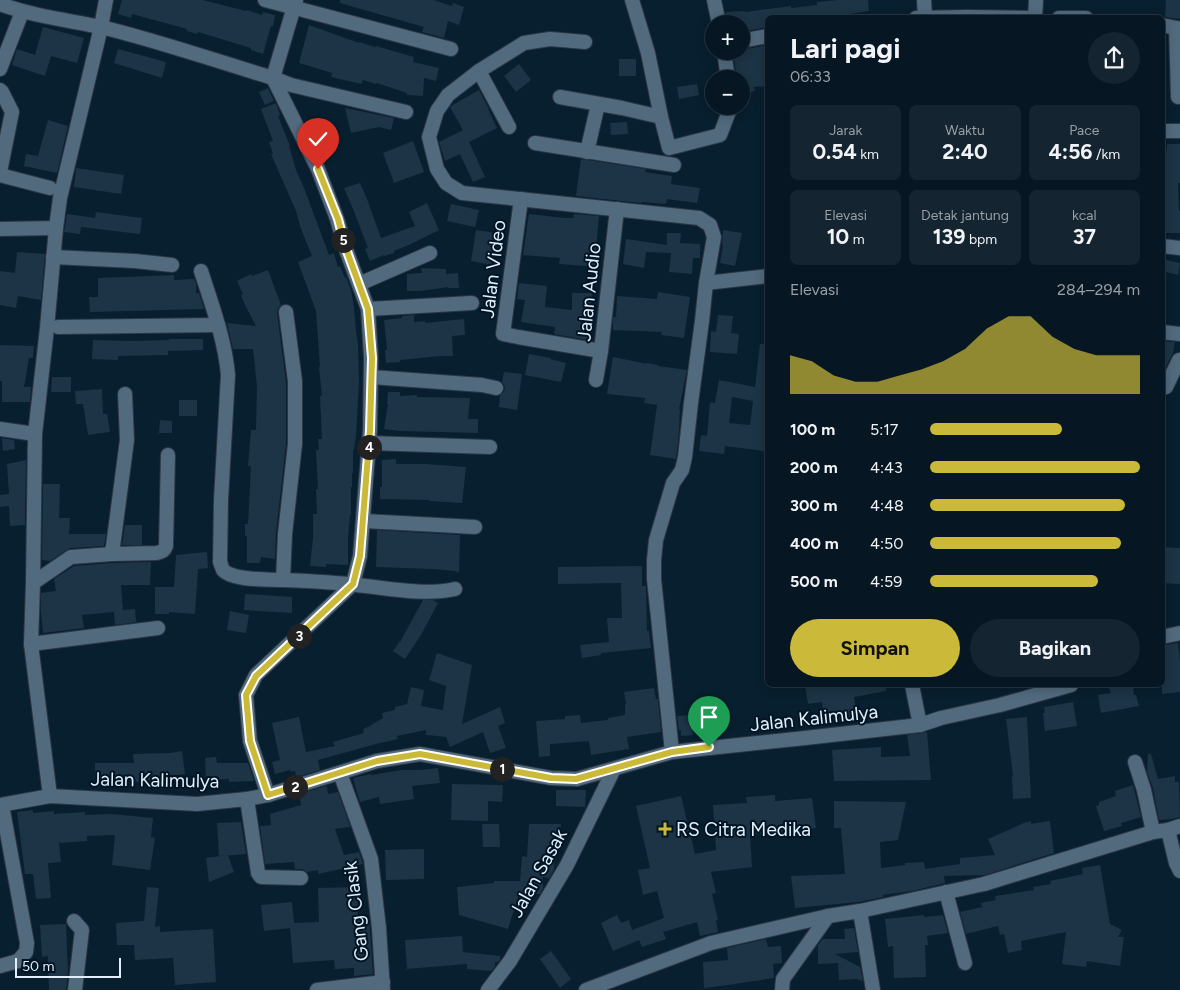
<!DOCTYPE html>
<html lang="id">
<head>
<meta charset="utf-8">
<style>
  :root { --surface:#061723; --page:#142430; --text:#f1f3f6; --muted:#989fa6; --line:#273641; --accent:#cbba39 }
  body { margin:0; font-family:Figtree,sans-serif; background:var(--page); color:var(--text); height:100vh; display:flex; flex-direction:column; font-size:19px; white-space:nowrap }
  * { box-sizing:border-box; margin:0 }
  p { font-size:16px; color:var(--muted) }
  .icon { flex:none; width:28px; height:28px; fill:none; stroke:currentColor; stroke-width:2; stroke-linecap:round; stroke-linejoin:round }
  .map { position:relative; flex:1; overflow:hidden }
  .panel { position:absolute; left:765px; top:15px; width:400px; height:672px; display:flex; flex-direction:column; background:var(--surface); border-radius:8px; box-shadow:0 2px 12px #0003,0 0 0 1px var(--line) }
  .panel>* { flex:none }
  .buttons { position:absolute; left:705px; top:15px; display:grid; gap:10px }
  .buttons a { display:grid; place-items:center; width:45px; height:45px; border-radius:50%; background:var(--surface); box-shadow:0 2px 12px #0003,0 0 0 1px var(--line); font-size:25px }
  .scale { position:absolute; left:15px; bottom:12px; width:106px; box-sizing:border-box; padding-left:5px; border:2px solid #e1effa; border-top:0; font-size:14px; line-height:18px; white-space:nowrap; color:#e1effa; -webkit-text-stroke:4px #011525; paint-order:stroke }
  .pin { position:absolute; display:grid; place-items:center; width:42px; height:42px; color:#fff; margin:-51px -21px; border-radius:50% 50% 50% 0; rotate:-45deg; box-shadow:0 0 5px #0007 }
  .pin .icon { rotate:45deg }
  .km { position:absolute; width:25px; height:25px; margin:-12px; border-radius:50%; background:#222; color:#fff; font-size:14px; line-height:25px; text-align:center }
  .round { display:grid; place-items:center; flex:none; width:52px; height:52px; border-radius:26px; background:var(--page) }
  .overview { display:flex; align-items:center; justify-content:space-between; height:85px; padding:0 25px }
  h1 { font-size:28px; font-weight:700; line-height:38px }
  .metrics { display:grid; grid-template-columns:repeat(3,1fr); gap:8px; height:85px; padding:5px 25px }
  .metrics div { display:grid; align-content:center; border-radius:8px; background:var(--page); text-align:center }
  .metrics b { font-size:21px; font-weight:700 }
  .metrics small { font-size:14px; font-weight:400 }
  .metrics p { font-size:14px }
  .chart { height:140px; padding:10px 25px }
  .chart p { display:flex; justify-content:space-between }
  .chart svg { width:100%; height:90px; margin-top:5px; fill:var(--accent); opacity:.7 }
  .cta { display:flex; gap:10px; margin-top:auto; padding:10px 25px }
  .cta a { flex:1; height:58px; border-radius:30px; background:var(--accent); color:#111; font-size:20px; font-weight:700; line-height:58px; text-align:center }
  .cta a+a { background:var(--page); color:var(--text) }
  ul { padding:0 25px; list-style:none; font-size:16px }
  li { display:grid; grid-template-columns:80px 60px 1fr; align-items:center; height:38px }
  li i { height:12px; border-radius:6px; background:var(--accent) }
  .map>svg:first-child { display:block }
  .building { fill:#1c3445; fill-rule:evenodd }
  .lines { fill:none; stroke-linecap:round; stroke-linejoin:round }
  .minor-casing { stroke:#2d3644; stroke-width:16 }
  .minor { stroke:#516a7d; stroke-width:14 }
  .route-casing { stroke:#fff; stroke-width:10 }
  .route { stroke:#cbba39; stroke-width:6 }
  .poi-dot { fill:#cbba39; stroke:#011525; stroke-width:2 }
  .labels { text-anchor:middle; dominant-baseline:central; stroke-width:4; stroke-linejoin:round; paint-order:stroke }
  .street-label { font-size:19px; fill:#e1effa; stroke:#011525 }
  .poi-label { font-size:19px; fill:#e1effa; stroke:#011525; text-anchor:start }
</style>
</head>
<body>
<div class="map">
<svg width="1180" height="990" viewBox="0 0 1180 990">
  <rect width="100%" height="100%" fill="#081f2f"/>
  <g class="building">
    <polygon points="122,0 203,0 246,11 247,10 262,15 263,12 275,15 273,26 271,26 263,54 251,50 251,48 198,32 197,34 187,31 187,29 132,14 131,18 118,14"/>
    <polygon points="340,0 434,0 452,6 453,3 464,7 459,25 448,21 444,38 422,32 424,27 340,3"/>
    <polygon points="838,0 868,0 869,11 836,16 836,18 768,18 768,27 741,32 741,24 728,24 726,12 745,11 745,12 791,6 791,8 817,5 817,2"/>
    <polygon points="1166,0 1180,0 1180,19 1165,17"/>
    <polygon points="309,25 359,43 359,42 375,47 376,46 414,57 413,62 439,68 436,81 424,78 423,96 407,95 407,93 377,83 376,84 363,80 361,84 331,77 332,73 299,63"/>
    <polygon points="43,27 84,38 77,63 51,56 45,76 12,65 17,49 35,55"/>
    <polygon points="768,45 768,86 754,87 755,91 741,94 741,79 737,79 733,51 741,51 741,50"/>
    <polygon points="118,49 166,62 162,78 114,63"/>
    <rect x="619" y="59" width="17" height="17"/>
    <polygon points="519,64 531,80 516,92 504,76"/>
    <polygon points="697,84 699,95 679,99 677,87"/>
    <polygon points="268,88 274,101 265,105 259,92"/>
    <polygon points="479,90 489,109 488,109 497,128 469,142 485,177 473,182 460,154 445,161 439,142 463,130 450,107 451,106"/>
    <polygon points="276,103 280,115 278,116 290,146 289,146 296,170 304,188 329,255 334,253 338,267 340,266 345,278 346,277 351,290 354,307 356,331 358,344 359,383 356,436 354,450 353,450 353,473 352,473 352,487 351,487 351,515 350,515 348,538 348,565 326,564 326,567 310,566 313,538 313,514 317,514 316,489 318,489 316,450 319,450 318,439 322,439 320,396 322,396 319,367 320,367 316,311 298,262 312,256 301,229 296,211 271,154 273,154 269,142 273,141 261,109"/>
    <polygon points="345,108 394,118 391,130 379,127 351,133"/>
    <polygon points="48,120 68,126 57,173 24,166 26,154 38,156"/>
    <polygon points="627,122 628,134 611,135 610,123"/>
    <polygon points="413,141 424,172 394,183 383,153"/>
    <polygon points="1167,144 1180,144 1180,183 1178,183 1179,211 1180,211 1180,233 1162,233 1163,166 1164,166 1164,157 1166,157"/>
    <polygon points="581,159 646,169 645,172 672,176 671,184 700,188 697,203 667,199 666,204 641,202 641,203 576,196"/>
    <polygon points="76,168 124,175 121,194 74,187"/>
    <polygon points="360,183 367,199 381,238 415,226 409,212 427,203 439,230 411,244 394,251 394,253 384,256 384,255 370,261 365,249 368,248 353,209 344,188"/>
    <polygon points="451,204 479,210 475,227 447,221"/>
    <polygon points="96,212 142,218 140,234 81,227 80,234 64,232 67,214 95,218"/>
    <polygon points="529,214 565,218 573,218 574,214 599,216 596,249 600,249 599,267 559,264 560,258 523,255"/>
    <polygon points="476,230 496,233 491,265 471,261"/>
    <polygon points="723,230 742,233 735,266 720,263 723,245 722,245"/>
    <polygon points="667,233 681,233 680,243 700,244 700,258 693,258 692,274 669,272 671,253 646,252 644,268 623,264 626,239 667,245"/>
    <polygon points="17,252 45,254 41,300 18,296 16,308 0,305 0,271 15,273"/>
    <polygon points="1162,259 1180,263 1178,275 1162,271"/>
    <polygon points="421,268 446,269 446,274 458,273 459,288 448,288 448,287 421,291 407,291 407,274 422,273"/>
    <polygon points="268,270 281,305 278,308 277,313 286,382 286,444 276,533 275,559 261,557 260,563 247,563 247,536 245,536 245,524 248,524 251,466 248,466 251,430 256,430 257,386 253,349 233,349 227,323 256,326 245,305 241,295 243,294 237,281 251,274 252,276"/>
    <polygon points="174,275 174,280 194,279 196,283 196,293 199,293 204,309 90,312 89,297 98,297 98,278"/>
    <polygon points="519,283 547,286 545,307 572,310 572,293 592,293 587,340 554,334 555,327 521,322 525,300 517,299"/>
    <polygon points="658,292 690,297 684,338 661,335 662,332 613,330 613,318 614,317 616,317 617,296 657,299"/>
    <polygon points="414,315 414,322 425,321 425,323 464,319 465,335 452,336 453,356 440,356 400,360 400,362 386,363 385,350 387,350 384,320 402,318 402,316"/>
    <polygon points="718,315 733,316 731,333 739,334 737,354 710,352 711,331 716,332"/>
    <polygon points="169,339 203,339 203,350 168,351 168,355 118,356 118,360 92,359 93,340 131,341 169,340"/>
    <polygon points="1162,341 1175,342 1173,353 1162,374"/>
    <path d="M 760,344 L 768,344 L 768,413 L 764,451 L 725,446 L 724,454 L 699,451 L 701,435 L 707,436 L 710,402 L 715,403 L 719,380 L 755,387 ZM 732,397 L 753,401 L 750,425 L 729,423 Z"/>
    <polygon points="0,345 34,346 33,358 29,358 24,387 31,387 30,402 2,402 2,381 0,381"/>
    <polygon points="529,354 551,358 550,359 566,363 561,382 525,375"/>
    <polygon points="613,357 647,364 647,363 658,365 658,366 687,370 679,409 680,409 679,432 676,459 650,455 657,405 644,403 645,398 607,394"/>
    <polygon points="504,372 522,374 517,410 499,407 500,395 503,393 505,389 504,385 502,382"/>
    <polygon points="52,377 71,377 71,392 51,392"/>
    <polygon points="102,389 103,414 107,414 110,432 88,435 83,404 76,404 75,391"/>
    <polygon points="388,392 400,392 400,396 417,395 417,397 470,398 468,419 478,419 478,433 400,431 384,429 388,404 387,404"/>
    <rect x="179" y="400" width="18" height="16"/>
    <polygon points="160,420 172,421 172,433 159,433"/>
    <polygon points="2,438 14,440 15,449 3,451"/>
    <polygon points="396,459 396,464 426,464 466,467 462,503 429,501 429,500 380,499 380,487 382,487 382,460"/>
    <polygon points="26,460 25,525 10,526 9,506 0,507 0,495 9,494 7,464"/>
    <polygon points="43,484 60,484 59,518 70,518 69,534 106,534 104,546 70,548 50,561 42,560"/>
    <polygon points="125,525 142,525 142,545 122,545"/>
    <polygon points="377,530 460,535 459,573 455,571 432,569 376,567"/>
    <polygon points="1162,547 1180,548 1180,584 1162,583"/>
    <polygon points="207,552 208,568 198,569 195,614 169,612 169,614 155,614 155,587 174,587 176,555"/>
    <polygon points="151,562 150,585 121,585 123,610 135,609 136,622 115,625 114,612 82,615 84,628 43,633 41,612 41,593 56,591 54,579 74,566 112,563"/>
    <polygon points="642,566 642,586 646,586 647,631 649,631 651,648 601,653 601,655 582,658 580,645 609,642 607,618 622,618 621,583 558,584 558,567"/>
    <polygon points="245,594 292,597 292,613 244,610"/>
    <polygon points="423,600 433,600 438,603 421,635 405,659 393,651 400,641 400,642"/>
    <polygon points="230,611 249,615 246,633 227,630"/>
    <polygon points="1178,643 1180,660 1180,692 1162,694 1162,662 1166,662 1165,645"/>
    <polygon points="437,653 472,665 462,724 500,707 505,723 498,726 506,748 490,753 483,732 450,747 446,737 426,735 426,730 397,736 398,739 376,744 318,760 320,770 296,777 295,771 291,772 290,770 275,774 272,762 280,760 272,723 299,717 306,752 335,746 333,742 364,733 363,729 368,727 383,718 382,713 395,710 395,707 407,704 411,687 424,690 421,706 443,710 446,686 429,680"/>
    <polygon points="805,685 886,685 886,691 854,697 857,717 824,722 822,702 808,704"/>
    <polygon points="1108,685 1133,685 1134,695 1136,695 1139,706 1101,713 1098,695 1111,693"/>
    <polygon points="654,688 656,699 658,699 661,732 627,737 629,749 591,755 589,741 550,744 550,756 539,757 536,721 565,719 565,716 580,715 581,723 608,720 608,718 625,715 625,704 626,704 624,692"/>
    <polygon points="1073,702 1077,726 1045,731 1043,713 1045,713 1044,707"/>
    <polygon points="689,715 690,721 691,721 693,735 681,736 681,730 679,730 677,716"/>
    <polygon points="1027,717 1031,798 1013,799 1012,776 1013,776 1006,719"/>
    <polygon points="927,732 931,780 834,781 832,750 881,747 881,757 910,756 907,735"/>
    <polygon points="182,751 185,774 161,777 161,780 134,782 134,780 95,780 95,763 134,763 133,754 170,753"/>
    <polygon points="1148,754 1151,754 1158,779 1175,776 1175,782 1179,782 1180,817 1172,819 1159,820 1153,788 1147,772"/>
    <polygon points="216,757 217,763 248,763 254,781 229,782 229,779 206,780 205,758"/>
    <polygon points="438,768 440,783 412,786 414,799 380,804 379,797 360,802 353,778 371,774 371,775 402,770 422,770"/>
    <polygon points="452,784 503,785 502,802 488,801 488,821 451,820"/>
    <polygon points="1133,785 1141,817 1121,823 1122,826 1104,831 1096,806 1099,805 1099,802 1116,796 1115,791"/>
    <polygon points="327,786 328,794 338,792 350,826 350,827 335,829 344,855 359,852 363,864 318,874 318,870 307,872 302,869 295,869 294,862 265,864 260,826 271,825 270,814 301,805 299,794"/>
    <polygon points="556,790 586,790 585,807 556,806"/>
    <polygon points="775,795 775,801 812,798 816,828 750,835 752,867 711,872 716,893 712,894 718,920 716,920 718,932 700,936 697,922 663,932 666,939 642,947 639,940 613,951 601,923 617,915 621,923 629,920 632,930 664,918 657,891 643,895 638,870 650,868 636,806 681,796 695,854 716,850 713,805 747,803 746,797"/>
    <polygon points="834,801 906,802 898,840 880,842 881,868 905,865 905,863 924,862 925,869 960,864 960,858 995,855 988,839 1024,823 1031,821 1031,824 1050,821 1054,853 985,875 944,876 945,883 912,891 883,895 883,897 858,902 795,908 791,876 845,874 841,828 834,828"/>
    <polygon points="33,810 33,813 54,811 54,814 85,812 85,815 112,814 153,818 151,837 155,838 150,870 112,865 115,835 87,836 87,841 59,843 61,862 48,863 51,898 36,899 33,874 25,874 17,812"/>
    <polygon points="241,822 246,854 219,856 217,823"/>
    <polygon points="482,824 499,824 500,847 483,847"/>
    <polygon points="529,824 561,824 559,851 555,851 554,870 549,878 543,877 543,888 540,894 519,894 508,929 459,915 457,887 494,883 494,881 520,881 522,856 527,857"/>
    <polygon points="424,849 424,879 386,880 385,850"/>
    <polygon points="228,855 234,872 209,882 206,858"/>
    <polygon points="1100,865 1110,924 1122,930 1118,937 1124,937 1120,966 1087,961 1086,967 1062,964 1066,932 1021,941 1022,950 1008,953 1004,934 1000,935 998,926 966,934 960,912 982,907 981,903 996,900 995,896 1034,890 1033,887 1051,884 1050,881 1083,874 1082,868"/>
    <polygon points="147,887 159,888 155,927 160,926 160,932 213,929 216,982 175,985 173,958 135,960 134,945 117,945 116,923 144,921"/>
    <polygon points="357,887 358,919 369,918 373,974 354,976 354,968 335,969 334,960 293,963 290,928 264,931 261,905 292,902 294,923 319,922 318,888"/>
    <polygon points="924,915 924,917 943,915 948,933 927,936 928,945 925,945 926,977 894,978 893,946 888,947 885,919"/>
    <polygon points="66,924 68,972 66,990 49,990 48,956 42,957 40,925"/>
    <polygon points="854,928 858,952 835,954 860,967 863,981 857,979 839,980 838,963 818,964 818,945 823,939 845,939 844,929"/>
    <polygon points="462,936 463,952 500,956 500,960 498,962 495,962 495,967 491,971 467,969 467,964 407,969 405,940"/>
    <polygon points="766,939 768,947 781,946 782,963 773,964 774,978 735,984 704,988 703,962 728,960 727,948"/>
    <polygon points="551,951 571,979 560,988 540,959"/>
  </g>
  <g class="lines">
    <defs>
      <g id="minor">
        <polyline points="265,0 451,49"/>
        <polyline points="632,0 648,53 661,117 669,148 720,135 730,109 730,106"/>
        <polyline points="714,0 719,24"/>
        <polyline points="924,0 925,17"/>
        <path d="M 0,4 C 33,16 67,20 101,27 C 159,41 216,61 273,78 L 291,85 L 406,112"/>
        <polyline points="916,18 967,17 1034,18"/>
        <polyline points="1035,18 1036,0"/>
        <polyline points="1059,18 1086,18"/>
        <polyline points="1162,25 1180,29"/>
        <polyline points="1176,28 1178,97"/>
        <polyline points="741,41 768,36"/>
        <polyline points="585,42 550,39 524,43 479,71 448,95 437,111 429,137 437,169 446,183 462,193 699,218 710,225 714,237 706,283 702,321 691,403 685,457 682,470 673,483 656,540 654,560 654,579 672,752"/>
        <polyline points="724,51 728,79"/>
        <polyline points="0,69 22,12"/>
        <polyline points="479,71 509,127"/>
        <polyline points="0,90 2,92 12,112 0,172"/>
        <polyline points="560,97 622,108 661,117"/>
        <polyline points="1162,131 1180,131"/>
        <polyline points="535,143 674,165"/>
        <polyline points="587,152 598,104"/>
        <polyline points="0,175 50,188"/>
        <polyline points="521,199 503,334 518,337 601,351"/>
        <polyline points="0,229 56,228"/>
        <polyline points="1162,246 1180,248"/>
        <polyline points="53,257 135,261 172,265"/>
        <path d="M 201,271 C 212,305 225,340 228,375 L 221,500 L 220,562 C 221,565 222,567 223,570 C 233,581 268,579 283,580"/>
        <polyline points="706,283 768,276"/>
        <polyline points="359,284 430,253"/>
        <polyline points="368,309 472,303"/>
        <path d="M 286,312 L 295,381 L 295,444 L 285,534 L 283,580 C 307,581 332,582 356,585 C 388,588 423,596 455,589"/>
        <polyline points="58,327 218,325"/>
        <polyline points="1162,332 1180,334"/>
        <polyline points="371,377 482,385 496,388"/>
        <polyline points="596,380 601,351 617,209"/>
        <polyline points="1162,385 1166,387 1179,360"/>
        <polyline points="0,429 35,434"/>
        <polyline points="369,443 490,447"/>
        <polyline points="364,521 475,527"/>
        <path d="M 112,554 L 156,553 C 162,552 164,551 166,546 L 168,455"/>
        <polyline points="33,583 71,557 112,554 127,440 125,394"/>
        <polyline points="1162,637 1180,633"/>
        <polyline points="31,644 158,628"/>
        <polyline points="912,685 920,725"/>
        <polyline points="1135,762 1144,790 1153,832"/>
        <polyline points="340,773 371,859 379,928 383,990"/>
        <polyline points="268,795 250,741 246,695 256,675 353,584 360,556 370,430 371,358 368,309 345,247 337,219 318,169 273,78 296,0"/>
        <polyline points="50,796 31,644 33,583 35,434 47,328 56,228 60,198 101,27 106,0"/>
        <polyline points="247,799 258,873 261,877 301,878"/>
        <polyline points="0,805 50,796 197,804 247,799 268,795 377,761 420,754 551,778 577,779 672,752 805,738 920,725 941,718 1000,705 1071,685"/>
        <polyline points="1168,830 1176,863 1180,871"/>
        <polyline points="946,892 965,963"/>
        <polyline points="860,911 873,990"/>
        <polyline points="74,921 82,930 75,990"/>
        <polyline points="0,966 18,961 26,952 27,943 2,805"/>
        <polyline points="317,990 383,982"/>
        <polyline points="488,990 510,961 567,865 614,769"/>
        <polyline points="586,990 711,943 828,916 860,911 984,884 1153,832 1168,830 1180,826"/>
        <polyline points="782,990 783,979 828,916"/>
      </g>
    </defs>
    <use href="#minor" class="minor-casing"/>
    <use href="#minor" class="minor"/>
  </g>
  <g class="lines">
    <defs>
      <polyline id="route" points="318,169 338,219 345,246 368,309 372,358 370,430 360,556 353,584 256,676 246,695 250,741 268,795 377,761 420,754 551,778 576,779 672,752 709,747"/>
    </defs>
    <use href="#route" class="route-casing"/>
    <use href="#route" class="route"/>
  </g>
  <path class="poi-dot" d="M662.5 821.5h5v5h5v5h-5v5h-5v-5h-5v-5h5z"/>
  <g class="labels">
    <g class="street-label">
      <text transform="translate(493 269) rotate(-83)">Jalan Video</text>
      <text transform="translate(589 292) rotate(-84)">Jalan Audio</text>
      <text transform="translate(814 718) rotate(-6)">Jalan Kalimulya</text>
      <text transform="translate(155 780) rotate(1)">Jalan Kalimulya</text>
      <text transform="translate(538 873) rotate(-61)">Jalan Sasak</text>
      <text transform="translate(356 911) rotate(-97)">Gang Clasik</text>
    </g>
    <g class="poi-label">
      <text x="676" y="829">RS Citra Medika</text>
    </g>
  </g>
</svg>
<div class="buttons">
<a>+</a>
<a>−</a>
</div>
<div class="scale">50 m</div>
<div class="pin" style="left:709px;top:747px;background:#1e9e55"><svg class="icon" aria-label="arrive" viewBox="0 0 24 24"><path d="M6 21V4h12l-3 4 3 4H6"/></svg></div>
<div class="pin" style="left:318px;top:169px;background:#d93025"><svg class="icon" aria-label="check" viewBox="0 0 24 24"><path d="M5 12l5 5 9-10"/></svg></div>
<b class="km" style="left:502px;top:769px">1</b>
<b class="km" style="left:295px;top:787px">2</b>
<b class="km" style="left:299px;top:636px">3</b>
<b class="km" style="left:369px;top:447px">4</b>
<b class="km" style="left:343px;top:240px">5</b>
<section class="panel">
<div class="overview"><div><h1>Lari pagi</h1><p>06:33</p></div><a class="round"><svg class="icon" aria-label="share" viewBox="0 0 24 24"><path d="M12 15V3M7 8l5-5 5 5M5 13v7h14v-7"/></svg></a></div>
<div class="metrics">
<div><p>Jarak</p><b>0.54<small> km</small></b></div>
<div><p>Waktu</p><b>2:40</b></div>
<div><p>Pace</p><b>4:56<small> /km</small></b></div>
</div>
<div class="metrics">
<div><p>Elevasi</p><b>10<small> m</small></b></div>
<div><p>Detak jantung</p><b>139<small> bpm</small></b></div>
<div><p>kcal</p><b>37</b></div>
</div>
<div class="chart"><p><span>Elevasi</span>284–294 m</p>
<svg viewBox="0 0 160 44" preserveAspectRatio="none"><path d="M0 44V25L10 28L20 35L30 38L40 38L50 35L60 32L70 28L80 22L90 12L100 6L110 6L120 16L130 22L140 25L150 25L160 25V44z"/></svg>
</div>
<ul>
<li><b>100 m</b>5:17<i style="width:63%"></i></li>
<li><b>200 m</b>4:43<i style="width:100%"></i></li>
<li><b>300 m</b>4:48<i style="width:93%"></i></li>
<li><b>400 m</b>4:50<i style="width:91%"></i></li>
<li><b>500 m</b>4:59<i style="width:80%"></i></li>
</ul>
<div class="cta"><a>Simpan</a><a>Bagikan</a></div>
</section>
</div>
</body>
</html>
